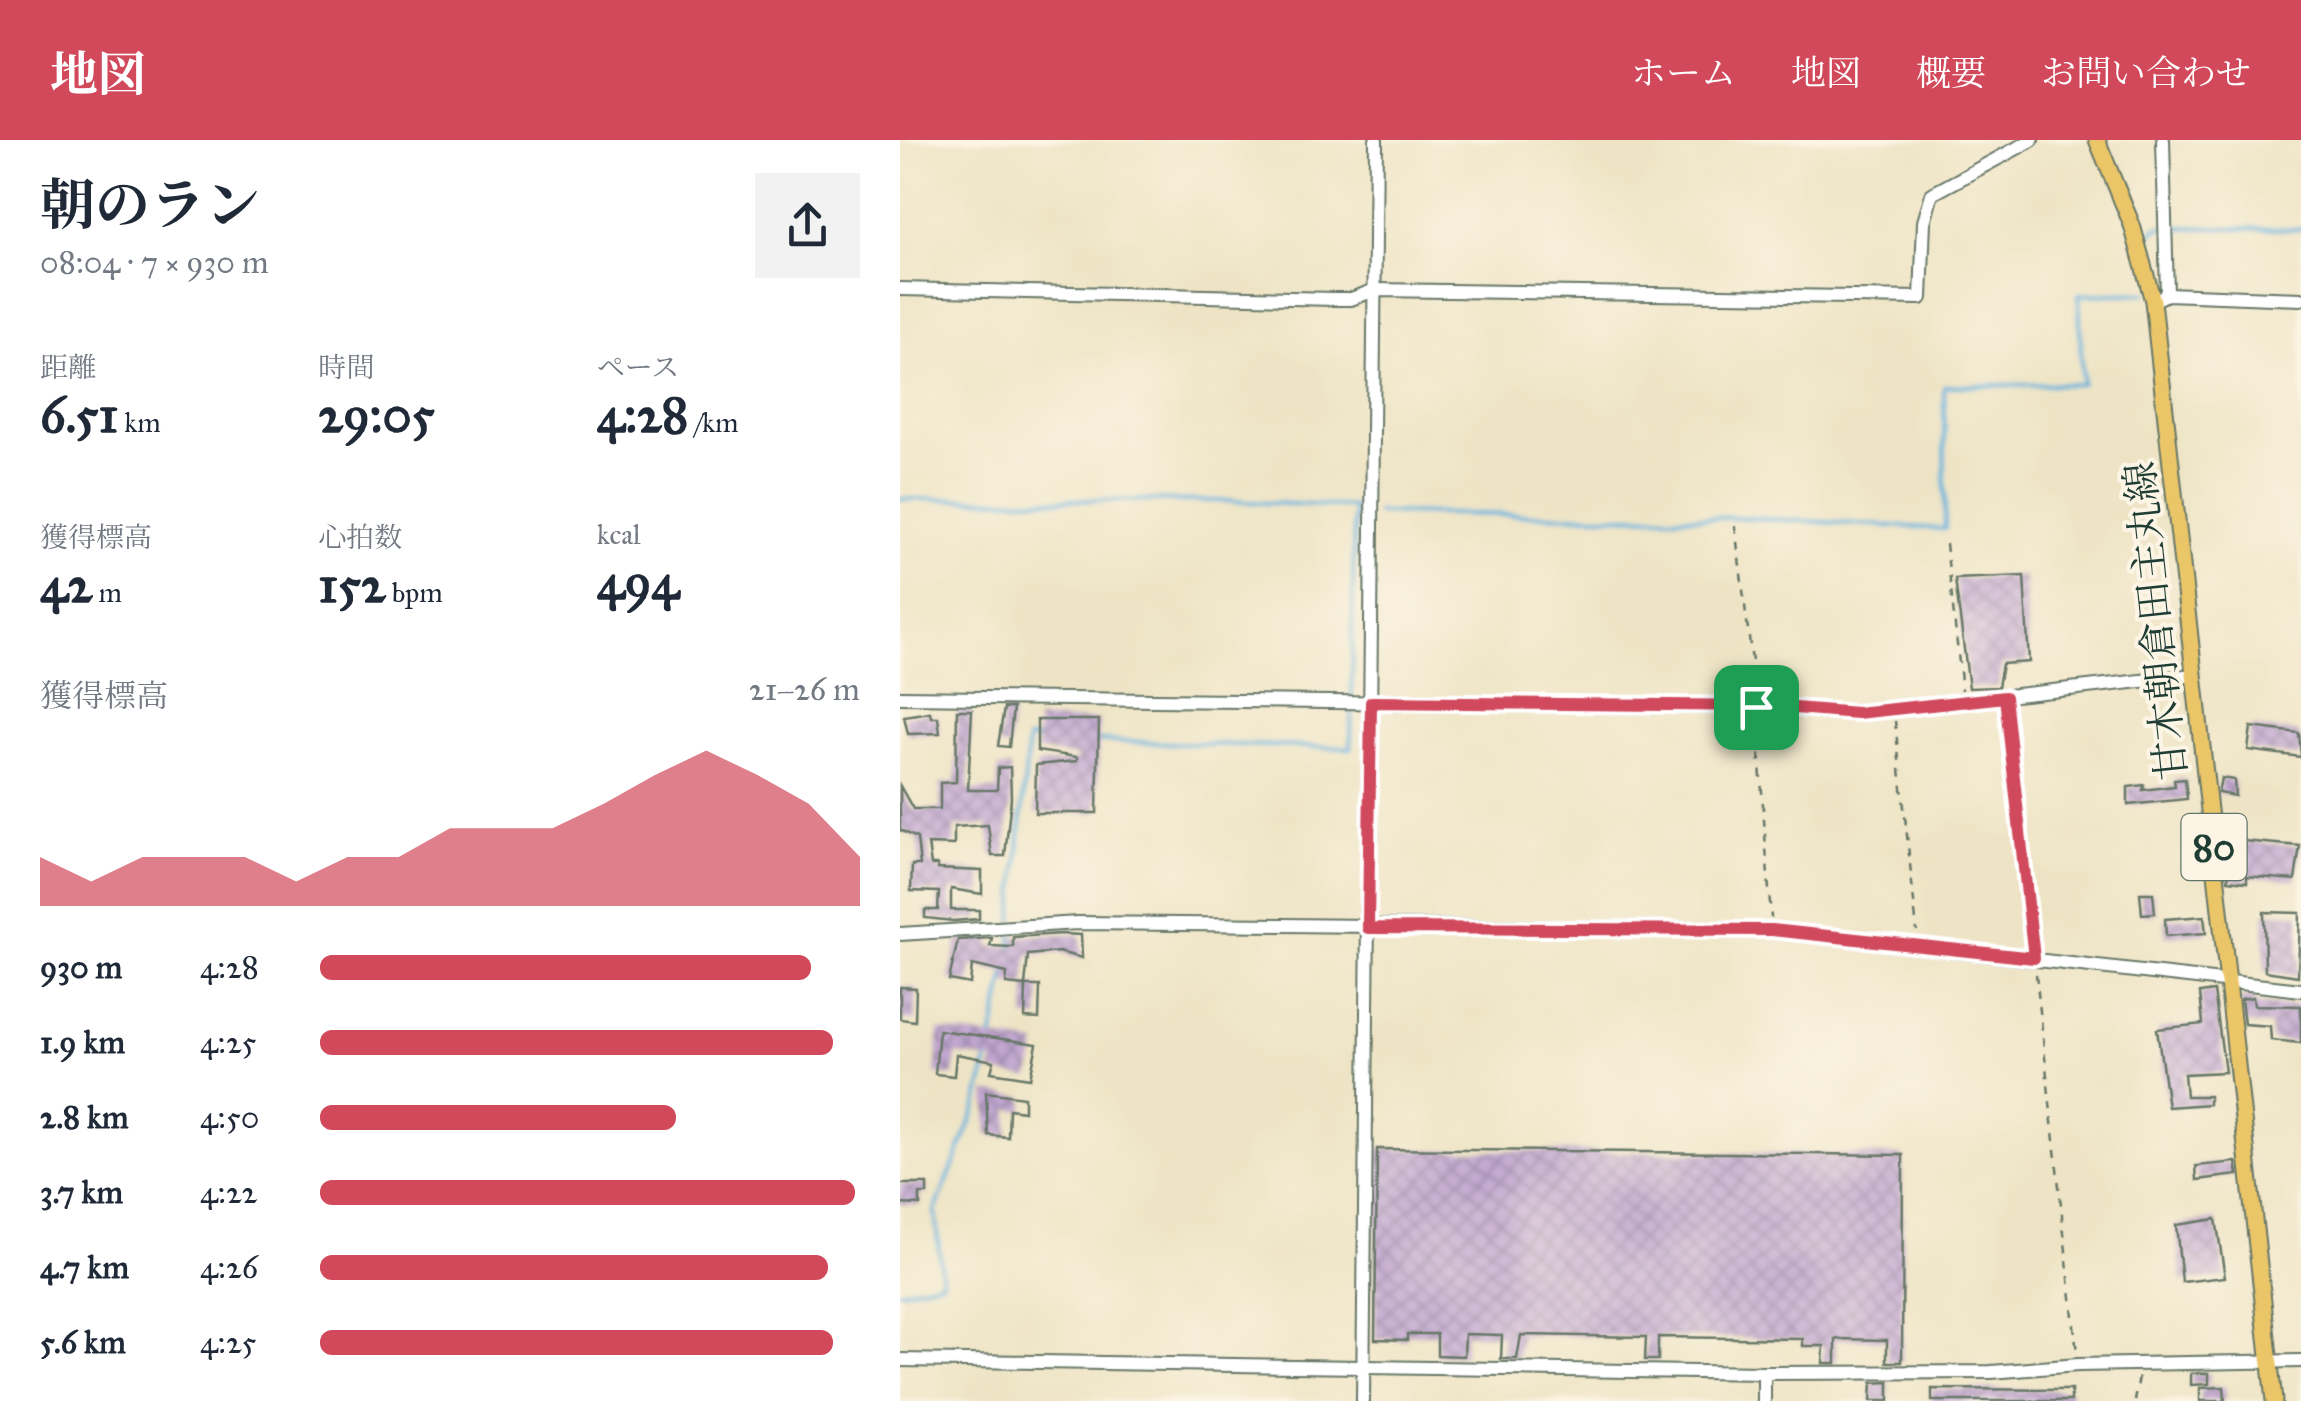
<!DOCTYPE html>
<html lang="ja">
<head>
<meta charset="utf-8">
<style>
  :root { --surface:#fff; --page:#f2f2f3; --text:#1f2937; --muted:#747a83; --accent:#d1495b }
  body { margin:0; font-family:"IM FELL Great Primer","Noto Serif JP",serif; background:var(--page); color:var(--text); height:100vh; display:flex; flex-direction:column; font-size:38px; white-space:nowrap }
  * { box-sizing:border-box; margin:0 }
  p { font-size:32px; color:var(--muted) }
  .icon { flex:none; width:55px; height:55px; fill:none; stroke:currentColor; stroke-width:2; stroke-linecap:round; stroke-linejoin:round }
  .map { position:relative; flex:1; overflow:hidden }
  .sheet { display:flex; flex-direction:column; background:var(--surface); width:900px }
  .sheet>* { flex:none }
  .pin { position:absolute; display:grid; place-items:center; width:85px; height:85px; color:#fff; margin:-42px; border-radius:20px; box-shadow:0 5px 15px #0006 }
  .round { display:grid; place-items:center; flex:none; width:105px; height:105px; border-radius:0px; background:var(--page) }
  .overview { display:flex; align-items:center; justify-content:space-between; height:170px; padding:0 40px }
  h1 { font-size:55px; font-weight:700; line-height:75px }
  .stats { display:grid; grid-template-columns:repeat(3,1fr); gap:15px; height:170px; padding:10px 40px }
  .stats div { display:grid; align-content:center }
  .stats b { font-size:50px; font-weight:700 }
  .stats small { font-size:28px; font-weight:400 }
  .stats p { font-size:28px }
  .chart { height:280px; padding:20px 40px }
  .chart p { display:flex; justify-content:space-between }
  .chart svg { width:100%; height:180px; margin-top:10px; fill:var(--accent); opacity:.7 }
  ul { padding:0 40px; list-style:none; font-size:32px }
  li { display:grid; grid-template-columns:160px 120px 1fr; align-items:center; height:75px }
  li i { height:25px; border-radius:12px; background:var(--accent) }
  header { display:flex; align-items:center; gap:60px; box-sizing:border-box; height:140px; padding:0 50px; background:var(--accent); color:#fff }
  header strong { font-size:48px }
  nav { display:flex; gap:55px; margin-inline-start:auto; font-size:35px }
  main { display:flex; flex:1; min-height:0 }
  .map>svg:first-child { display:block }
  .lines { fill:none; stroke-linecap:round; stroke-linejoin:round }
  .stream { stroke:#64b2de; stroke-width:4 }
  .building { fill:url(#building-cross-hatch) }
  .minor-casing { stroke:#677767; stroke-width:16 }
  .major-casing { stroke:#677767; stroke-width:19 }
  .path { stroke:#677767; stroke-width:2.5; stroke-dasharray:8 8; stroke-linecap:butt }
  .minor { stroke:#fff; stroke-width:12 }
  .major { stroke:#ebc669; stroke-width:15 }
  .route-casing { stroke:#fff; stroke-width:20 }
  .route { stroke:#d1495b; stroke-width:12 }
  .labels { text-anchor:middle; dominant-baseline:central; stroke-width:8; stroke-linejoin:round; paint-order:stroke }
  .shield { fill:#fcf5e5; stroke:#617469; stroke-width:2.5 }
  .shield-label { font-size:38px; font-weight:bold; fill:#1f3d34 }
  .street-label { font-size:40px; fill:#1f3d34; stroke:#fcf5e5 }
</style>
</head>
<body>
<header>
<strong>地図</strong>
<nav><a>ホーム</a><a>地図</a><a>概要</a><a>お問い合わせ</a></nav>
</header>
<main>
<section class="sheet">
<div class="overview"><div><h1>朝のラン</h1><p>08:04 · 7 × 930 m</p></div><a class="round"><svg class="icon" aria-label="share" viewBox="0 0 24 24"><path d="M12 15V3M7 8l5-5 5 5M5 13v7h14v-7"/></svg></a></div>
<div class="stats">
<div><p>距離</p><b>6.51<small> km</small></b></div>
<div><p>時間</p><b>29:05</b></div>
<div><p>ペース</p><b>4:28<small> /km</small></b></div>
</div>
<div class="stats">
<div><p>獲得標高</p><b>42<small> m</small></b></div>
<div><p>心拍数</p><b>152<small> bpm</small></b></div>
<div><p>kcal</p><b>494</b></div>
</div>
<div class="chart"><p><span>獲得標高</span>21–26 m</p>
<svg viewBox="0 0 160 44" preserveAspectRatio="none"><path d="M0 44V32L10 38L20 32L30 32L40 32L50 38L60 32L70 32L80 25L90 25L100 25L110 19L120 12L130 6L140 12L150 19L160 32V44z"/></svg>
</div>
<ul>
<li><b>930 m</b>4:28<i style="width:91%"></i></li>
<li><b>1.9 km</b>4:25<i style="width:95%"></i></li>
<li><b>2.8 km</b>4:50<i style="width:66%"></i></li>
<li><b>3.7 km</b>4:22<i style="width:99%"></i></li>
<li><b>4.7 km</b>4:26<i style="width:94%"></i></li>
<li><b>5.6 km</b>4:25<i style="width:95%"></i></li>
</ul>
</section>
<div class="map">
<svg width="1401" height="1261" viewBox="0 0 1401 1261">
  <defs>
    <pattern id="building-cross-hatch" width="8" height="8" patternUnits="userSpaceOnUse" patternTransform="scale(2.5)"><rect width="8" height="8" fill="#c1a6d0"/><path d="M0 0l8 8M0 8l8-8" fill="none" stroke="#9c88aa"/></pattern>
  </defs>
  <rect width="100%" height="100%" fill="#fcf5e5"/>
  <filter id="ink" filterUnits="userSpaceOnUse"><feTurbulence type="fractalNoise" baseFrequency=".01" numOctaves="2"/><feDisplacementMap in="SourceGraphic" scale="20" xChannelSelector="R" yChannelSelector="G"/><feConvolveMatrix kernelMatrix="1 2 1 2 8 2 1 2 1" color-interpolation-filters="sRGB"/></filter>
  <filter id="wash" filterUnits="userSpaceOnUse"><feTurbulence type="fractalNoise" baseFrequency=".0048" numOctaves="4" result="noise"/><feDisplacementMap in="SourceGraphic" scale="40" xChannelSelector="R" yChannelSelector="G"/><feGaussianBlur stdDeviation="2.25" result="paint"/><feColorMatrix in="noise" values="0 0 0 0 0 0 0 0 0 0 0 0 0 0 0 0 0 1.4 0 .05"/><feComposite in="paint" operator="in"/></filter>
  <g filter="url(#wash)">
    <rect width="100%" height="100%" fill="#eee4c5"/>
    <g class="lines">
      <g class="stream">
        <polyline points="1255,149 1247,98 1258,87 1401,89"/>
        <polyline points="0,359 327,361 454,367 451,608 194,601"/>
        <polyline points="477,373 851,378 1045,389 1044,246 1182,244 1179,155 1246,153"/>
        <polyline points="113,782 128,599 140,599"/>
        <polyline points="110,812 113,791"/>
        <polyline points="92,900 106,831"/>
        <polyline points="0,1151 42,1141 35,1071 76,969 88,919"/>
      </g>
    </g>
    <g id="blocks">
      <g class="building">
        <polygon points="1124,436 1129,522 1102,524 1098,547 1069,548 1055,439"/>
        <polygon points="104,568 113,568 109,607 98,606"/>
        <polygon points="57,570 72,570 68,650 97,650 98,628 110,627 111,658 105,716 92,716 88,685 54,687 54,705 28,704 31,725 38,725 38,729 82,731 82,754 51,749 51,770 79,770 79,779 53,781 25,778 25,770 38,770 39,752 11,751 12,725 20,725 17,698 0,690 0,646 13,669 40,669 40,643 56,642"/>
        <polygon points="30,572 31,577 38,577 40,593 8,594 4,576"/>
        <polygon points="137,580 199,580 197,673 135,673 136,625 177,621 177,617 137,611"/>
        <polygon points="1351,587 1399,593 1401,617 1348,610"/>
        <polygon points="1321,638 1334,640 1335,656 1318,653"/>
        <polygon points="1285,639 1287,659 1228,665 1228,647 1244,645 1243,650 1275,646 1274,640"/>
        <polygon points="1332,700 1400,706 1395,740 1347,736 1347,742 1328,740"/>
        <polygon points="1240,753 1253,753 1255,773 1242,774"/>
        <polygon points="1364,772 1400,773 1398,836 1365,831"/>
        <polygon points="1304,776 1306,793 1266,796 1265,779"/>
        <polygon points="162,794 181,795 182,818 159,812 128,815 125,846 106,844 107,833 72,825 70,844 49,840 58,800 92,798 90,806 113,807 113,797"/>
        <polygon points="126,846 140,846 139,879 125,878"/>
        <polygon points="0,847 16,848 15,881 0,879"/>
        <polygon points="1314,851 1325,932 1284,934 1286,956 1309,956 1309,964 1268,967 1257,889 1303,884 1300,853"/>
        <polygon points="1353,857 1354,865 1401,866 1401,903 1371,900 1370,886 1344,884 1341,859"/>
        <polygon points="39,890 137,904 130,938 91,932 94,921 56,914 54,936 35,934"/>
        <polygon points="86,952 124,957 124,971 109,969 108,997 88,995"/>
        <polygon points="477,1009 1003,1015 1002,1222 987,1222 987,1200 936,1199 936,1223 923,1223 924,1206 903,1206 903,1199 758,1197 758,1220 745,1220 746,1197 621,1195 617,1219 601,1219 602,1195 565,1194 564,1216 537,1215 537,1194 507,1194 507,1200 475,1199"/>
        <polygon points="1336,1022 1338,1035 1297,1040 1296,1026"/>
        <polygon points="0,1044 27,1044 27,1054 20,1054 20,1065 0,1064"/>
        <polygon points="1316,1079 1325,1137 1282,1142 1276,1085"/>
        <polygon points="1291,1233 1309,1233 1309,1244 1291,1245"/>
        <polygon points="989,1242 989,1261 971,1261 972,1243"/>
        <polygon points="1324,1247 1325,1261 1300,1261 1300,1248"/>
        <polygon points="1032,1249 1171,1250 1171,1261 1032,1261"/>
      </g>
    </g>
  </g>
  <g filter="url(#ink)">
    <use href="#blocks" fill-opacity="0" stroke="#677767" stroke-width="2.5"/>
    <g class="lines">
      <defs>
        <g id="minor">
          <polyline points="1263,0 1267,154"/>
          <polyline points="0,149 436,159 451,159 475,150 1021,158 1024,82 1032,54 1132,0"/>
          <polyline points="1259,158 1267,154 1401,159"/>
          <polyline points="0,557 870,567 957,573 1294,535"/>
          <polyline points="0,794 178,783 872,790 1401,850"/>
          <polyline points="0,1220 864,1233 1091,1232 1178,1225 1401,1221"/>
          <polyline points="463,1261 476,0"/>
          <polyline points="864,1261 864,1233"/>
        </g>
        <polyline id="major" points="1197,0 1232,85 1253,161 1374,1261"/>
      </defs>
      <use href="#minor" class="minor-casing"/>
      <use href="#major" class="major-casing"/>
      <g class="path">
        <polyline points="835,386 856,554"/>
        <polyline points="1046,404 1062,550"/>
        <polyline points="1107,570 1133,806"/>
        <polyline points="995,581 1017,791"/>
        <polyline points="857,582 871,778"/>
        <polyline points="1136,834 1177,1213"/>
        <polyline points="1235,1261 1239,1236"/>
      </g>
      <use href="#minor" class="minor"/>
      <use href="#major" class="major"/>
    </g>
  </g>
  <g class="lines" filter="url(#ink)">
    <defs>
      <polygon id="route" points="1105,557 1134,818 872,790 468,788 471,562 870,566 957,573"/>
    </defs>
    <use href="#route" class="route-casing"/>
    <use href="#route" class="route"/>
  </g>
  <g class="labels">
    <rect class="shield" x="1281.5" y="674" width="65" height="66" rx="8"/>
    <g class="shield-label">
      <text x="1314" y="707">80</text>
    </g>
    <g class="street-label">
      <text transform="translate(1256 481) rotate(-96)">甘木朝倉田主丸線</text>
    </g>
  </g>
</svg>
<div class="pin" style="left:856px;top:567px;background:#1e9e55"><svg class="icon" aria-label="arrive" viewBox="0 0 24 24"><path d="M6 21V4h12l-3 4 3 4H6"/></svg></div>
</div>
</main>
</body>
</html>
